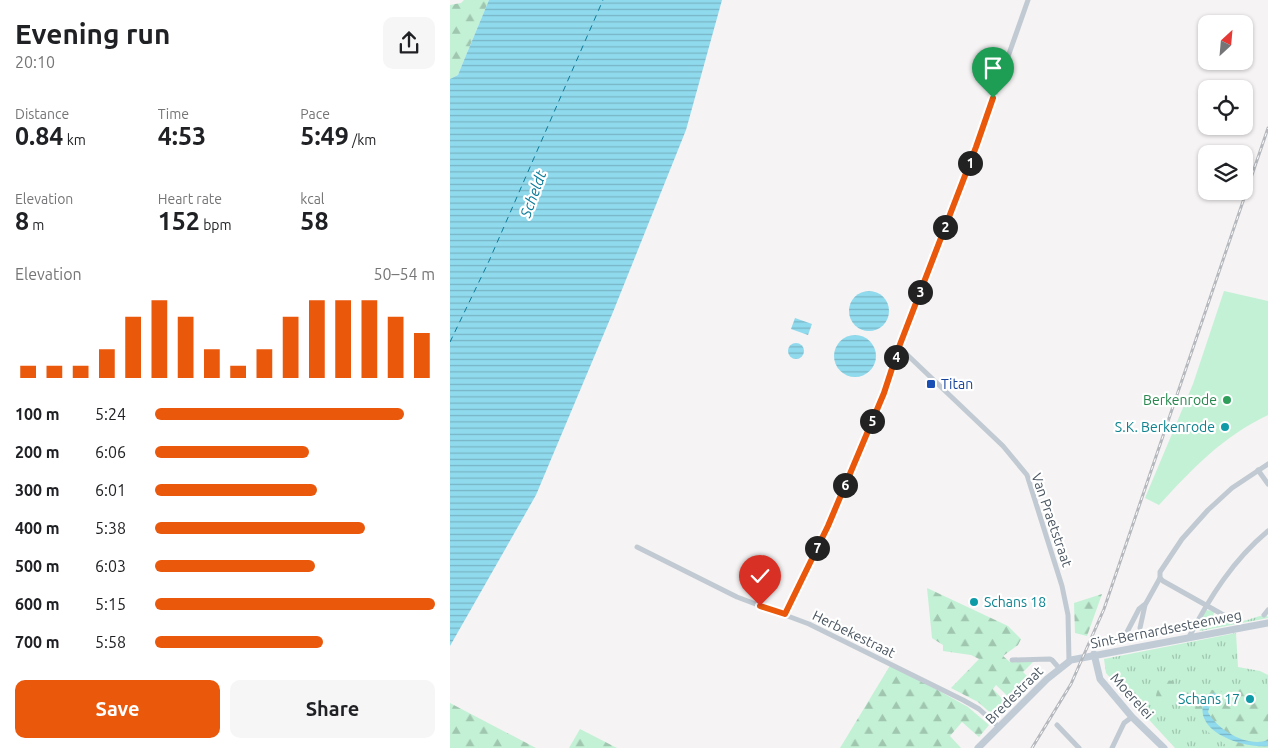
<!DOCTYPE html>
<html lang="en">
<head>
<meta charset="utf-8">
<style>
  :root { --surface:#fff; --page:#f6f6f6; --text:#202124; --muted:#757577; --accent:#ea580c }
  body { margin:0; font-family:Ubuntu,sans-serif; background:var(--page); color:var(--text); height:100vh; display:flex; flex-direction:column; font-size:19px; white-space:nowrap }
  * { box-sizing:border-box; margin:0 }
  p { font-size:16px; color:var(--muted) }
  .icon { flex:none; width:28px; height:28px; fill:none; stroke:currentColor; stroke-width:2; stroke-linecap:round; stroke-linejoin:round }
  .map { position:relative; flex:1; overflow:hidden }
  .side { display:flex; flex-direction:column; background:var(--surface); width:450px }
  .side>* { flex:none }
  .needle { width:32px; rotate:26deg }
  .buttons { position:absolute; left:748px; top:15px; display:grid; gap:10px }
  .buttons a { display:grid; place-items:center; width:55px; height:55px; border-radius:10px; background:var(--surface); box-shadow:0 1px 4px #0004; font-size:25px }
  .pin { position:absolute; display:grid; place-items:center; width:42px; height:42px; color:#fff; margin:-51px -21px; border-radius:50% 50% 50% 0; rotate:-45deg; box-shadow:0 0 5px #0007 }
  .pin .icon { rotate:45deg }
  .km { position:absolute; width:25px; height:25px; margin:-12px; border-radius:50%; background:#222; color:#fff; font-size:14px; line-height:25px; text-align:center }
  .round { display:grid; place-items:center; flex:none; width:52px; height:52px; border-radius:10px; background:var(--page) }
  .head { display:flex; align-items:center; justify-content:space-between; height:85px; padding:0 15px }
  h1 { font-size:28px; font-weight:600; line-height:38px }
  .stats { display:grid; grid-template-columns:repeat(3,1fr); gap:8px; height:85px; padding:5px 15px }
  .stats div { display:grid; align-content:center }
  .stats b { font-size:25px; font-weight:600 }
  .stats small { font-size:14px; font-weight:400 }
  .stats p { font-size:14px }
  .chart { height:140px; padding:10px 15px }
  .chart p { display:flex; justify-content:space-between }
  .chart svg { width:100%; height:90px; margin-top:5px; stroke:var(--accent); stroke-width:6 }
  .action { display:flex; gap:10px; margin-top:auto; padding:10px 15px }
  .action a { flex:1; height:58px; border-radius:10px; background:var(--accent); color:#fff; font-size:20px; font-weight:600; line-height:58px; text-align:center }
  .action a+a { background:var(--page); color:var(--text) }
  ul { padding:0 15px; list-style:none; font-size:16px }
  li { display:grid; grid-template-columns:80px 60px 1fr; align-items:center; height:38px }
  li i { height:12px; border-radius:6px; background:var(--accent) }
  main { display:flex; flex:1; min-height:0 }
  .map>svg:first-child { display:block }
  .grass { fill:url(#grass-tufts) }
  .forest { fill:url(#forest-firs) }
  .pitch { fill:#c3f1d5 }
  .water { fill:url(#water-rules) }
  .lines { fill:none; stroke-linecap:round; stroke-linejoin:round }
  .ferry { stroke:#0c7c9b; stroke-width:1; stroke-dasharray:6 5; stroke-linecap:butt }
  .street { stroke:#c1cad2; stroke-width:5 }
  .secondary { stroke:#c1cbd6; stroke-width:7 }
  .rail-casing { stroke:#b5b8bd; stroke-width:3 }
  .rail { stroke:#fff; stroke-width:1; stroke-dasharray:4; stroke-linecap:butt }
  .route-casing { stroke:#fff; stroke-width:10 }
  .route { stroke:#ea580c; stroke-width:6 }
  .transit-dot { fill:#1a4fb4; stroke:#fff; stroke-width:2 }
  .leisure-dot { fill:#2e9e5b; stroke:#fff; stroke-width:2 }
  .culture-dot { fill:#0f9aa8; stroke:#fff; stroke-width:2 }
  .labels { text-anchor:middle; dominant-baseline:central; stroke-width:4.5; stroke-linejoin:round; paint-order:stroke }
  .transit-label { font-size:14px; fill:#164399; stroke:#fff; text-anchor:start }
  .leisure-label { font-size:14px; fill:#27864d; stroke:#fff; text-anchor:end }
  .culture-label { font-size:14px; fill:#0d838f; stroke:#fff; text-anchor:end }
  .street-label { font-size:14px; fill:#4a5661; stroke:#fff }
  .water-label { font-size:15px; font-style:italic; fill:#0c7c9b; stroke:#fff }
</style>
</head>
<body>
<main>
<section class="side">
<div class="head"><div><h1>Evening run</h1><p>20:10</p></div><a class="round"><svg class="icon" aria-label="share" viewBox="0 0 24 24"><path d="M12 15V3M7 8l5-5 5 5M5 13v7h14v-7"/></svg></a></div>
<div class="stats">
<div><p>Distance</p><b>0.84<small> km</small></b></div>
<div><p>Time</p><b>4:53</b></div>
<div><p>Pace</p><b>5:49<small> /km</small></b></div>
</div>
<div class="stats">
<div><p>Elevation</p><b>8<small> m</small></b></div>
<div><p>Heart rate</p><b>152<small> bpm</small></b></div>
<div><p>kcal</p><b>58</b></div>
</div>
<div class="chart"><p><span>Elevation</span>50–54 m</p>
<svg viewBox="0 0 160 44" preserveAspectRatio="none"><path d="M5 44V38M15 44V38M25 44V38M35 44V30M45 44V14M55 44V6M65 44V14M75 44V30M85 44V38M95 44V30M105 44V14M115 44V6M125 44V6M135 44V6M145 44V14M155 44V22"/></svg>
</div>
<ul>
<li><b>100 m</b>5:24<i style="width:89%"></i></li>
<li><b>200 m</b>6:06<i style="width:55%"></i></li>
<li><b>300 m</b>6:01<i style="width:58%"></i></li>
<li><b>400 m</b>5:38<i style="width:75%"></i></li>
<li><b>500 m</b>6:03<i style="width:57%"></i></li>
<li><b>600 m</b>5:15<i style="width:100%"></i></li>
<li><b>700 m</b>5:58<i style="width:60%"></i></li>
</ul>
<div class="action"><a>Save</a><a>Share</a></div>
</section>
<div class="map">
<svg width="818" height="748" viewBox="0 0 818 748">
  <defs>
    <pattern id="grass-tufts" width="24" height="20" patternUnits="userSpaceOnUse" patternTransform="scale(1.25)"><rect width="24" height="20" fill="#c3f1d5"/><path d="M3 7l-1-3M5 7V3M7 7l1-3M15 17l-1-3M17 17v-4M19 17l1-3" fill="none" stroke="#a0c6b0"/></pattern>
    <pattern id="forest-firs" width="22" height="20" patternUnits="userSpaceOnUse" patternTransform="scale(1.25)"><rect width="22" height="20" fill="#c3f1d5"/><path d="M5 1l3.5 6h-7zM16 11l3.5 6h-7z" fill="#a0c6b0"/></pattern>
    <pattern id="water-rules" width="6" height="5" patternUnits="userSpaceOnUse" patternTransform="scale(1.25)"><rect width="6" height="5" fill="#90daee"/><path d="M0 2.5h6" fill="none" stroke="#78b4c4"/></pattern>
  </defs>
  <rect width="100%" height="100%" fill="#f5f3f3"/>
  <g class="grass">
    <path d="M 755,610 L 765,611 L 763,615 L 769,618 L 771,615 L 774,617 L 773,620 L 777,623 L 779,620 C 794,625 802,616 817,615 L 818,618 L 750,631 L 747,626 Z"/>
    <polygon points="786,633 788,667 810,671 818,675 818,748 725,748 656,673 654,659"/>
  </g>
  <g class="forest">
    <polygon points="14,0 39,0 12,65 8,75 0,79 0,5 11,3"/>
    <polygon points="477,588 558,626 571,639 568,645 553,656 560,662 583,662 573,672 583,682 564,702 546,685 543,689 559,706 549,717 544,716 528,702 501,688 529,659 521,655 493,651 493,645 482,638"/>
    <polygon points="652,594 637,636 625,633 624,603"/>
    <polygon points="441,664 518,707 539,725 529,737 512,722 500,736 511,748 390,748"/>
    <path d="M 716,680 L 723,681 L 724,683 C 724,696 722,706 706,700 C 705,692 710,685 716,680 Z"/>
    <polygon points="746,687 774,692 796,687 818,702 818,748 780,748 754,729 742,702"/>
    <polygon points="0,703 86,748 0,748"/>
    <polygon points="130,729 167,748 119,748"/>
  </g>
  <path class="pitch" d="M 774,291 L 818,301 L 818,415 C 772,437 743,468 709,505 L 695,498 L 743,384 Z"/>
  <g class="water">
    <polygon points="39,0 272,0 236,130 163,312 86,495 0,646 0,79 8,75 12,65"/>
    <circle cx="419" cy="311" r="20"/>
    <polygon points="345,318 362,324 358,335 341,329"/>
    <circle cx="405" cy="356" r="21"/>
    <circle cx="346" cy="351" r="8"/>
    <path d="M 765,693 L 769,697 L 762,699 L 758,712 C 767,730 798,748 818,740 L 818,746 C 799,748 762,738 754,718 C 751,710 753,702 756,695 Z"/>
  </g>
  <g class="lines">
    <polyline class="ferry" points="0,342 39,261 153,0"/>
    <g class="street">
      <polyline points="449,347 553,446 577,475 612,586 618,615 619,661"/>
      <polyline points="808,470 818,484"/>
      <polyline points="187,547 287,597 359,624 513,700 529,709 549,727"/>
      <polyline points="710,578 713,581 786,622"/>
      <polyline points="335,614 378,525 434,393 449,347 526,147 578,0"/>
      <polyline points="814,615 818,610"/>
      <polyline points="690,628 695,605 710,578 710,572 732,539 758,510 782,488 818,464"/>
      <polyline points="676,634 689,609 694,605"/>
      <path d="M 739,637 C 760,597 783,560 818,531"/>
      <polyline points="562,660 600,659 602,660 609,668"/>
      <polyline points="607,725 629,748"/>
      <polyline points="662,748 674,723 682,717"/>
    </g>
    <g class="secondary">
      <polyline points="644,654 650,679 682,717 714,748"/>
      <polyline points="528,748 597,679 621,660 818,623"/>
    </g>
    <defs>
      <polyline id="rail" points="582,748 621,684 654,609 818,128"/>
    </defs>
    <use href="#rail" class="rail-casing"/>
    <use href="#rail" class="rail"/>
  </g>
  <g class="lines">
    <defs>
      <polyline id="route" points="310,606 335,614 378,526 434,393 449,347 526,147 543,98"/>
    </defs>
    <use href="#route" class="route-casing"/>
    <use href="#route" class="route"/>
  </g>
  <rect class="transit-dot" x="476" y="379" width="10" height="10" rx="2.5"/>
  <circle class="leisure-dot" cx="777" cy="400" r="5"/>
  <g class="culture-dot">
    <circle cx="775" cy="427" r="5"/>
    <circle cx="524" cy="602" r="5"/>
    <circle cx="800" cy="699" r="5"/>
  </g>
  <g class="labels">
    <g class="transit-label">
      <text x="491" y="384">Titan</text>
    </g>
    <g class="leisure-label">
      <text x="767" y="400">Berkenrode</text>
    </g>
    <g class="culture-label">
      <text x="765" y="427">S.K. Berkenrode</text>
      <text x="534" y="602" text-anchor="start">Schans 18</text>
      <text x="790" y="699">Schans 17</text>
    </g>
    <g class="street-label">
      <text transform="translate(602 520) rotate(71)">Van Praetstraat</text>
      <text transform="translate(716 629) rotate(-11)">Sint-Bernardsesteenweg</text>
      <text transform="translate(404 634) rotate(26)">Herbekestraat</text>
      <text transform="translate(564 695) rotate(-45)">Bredestraat</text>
      <text transform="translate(682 696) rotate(48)">Moerelei</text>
    </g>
    <g class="water-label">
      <text transform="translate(83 194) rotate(-70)">Scheldt</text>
    </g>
  </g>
</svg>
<div class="buttons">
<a><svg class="needle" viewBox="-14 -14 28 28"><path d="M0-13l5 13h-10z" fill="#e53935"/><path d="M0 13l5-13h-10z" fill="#757577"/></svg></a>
<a><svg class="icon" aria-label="locate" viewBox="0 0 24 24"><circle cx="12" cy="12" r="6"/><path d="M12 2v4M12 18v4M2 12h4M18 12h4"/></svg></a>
<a><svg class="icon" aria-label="layers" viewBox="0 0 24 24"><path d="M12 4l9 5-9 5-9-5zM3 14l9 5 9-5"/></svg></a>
</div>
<div class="pin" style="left:543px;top:98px;background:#1e9e55"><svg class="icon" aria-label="arrive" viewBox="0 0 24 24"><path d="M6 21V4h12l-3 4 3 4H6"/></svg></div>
<div class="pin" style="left:310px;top:606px;background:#d93025"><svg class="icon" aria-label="check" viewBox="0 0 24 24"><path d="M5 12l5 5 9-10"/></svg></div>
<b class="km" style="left:520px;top:163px">1</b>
<b class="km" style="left:495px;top:227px">2</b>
<b class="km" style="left:470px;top:292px">3</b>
<b class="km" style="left:446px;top:357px">4</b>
<b class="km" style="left:422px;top:421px">5</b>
<b class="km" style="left:395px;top:485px">6</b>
<b class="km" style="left:367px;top:548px">7</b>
</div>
</main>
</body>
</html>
